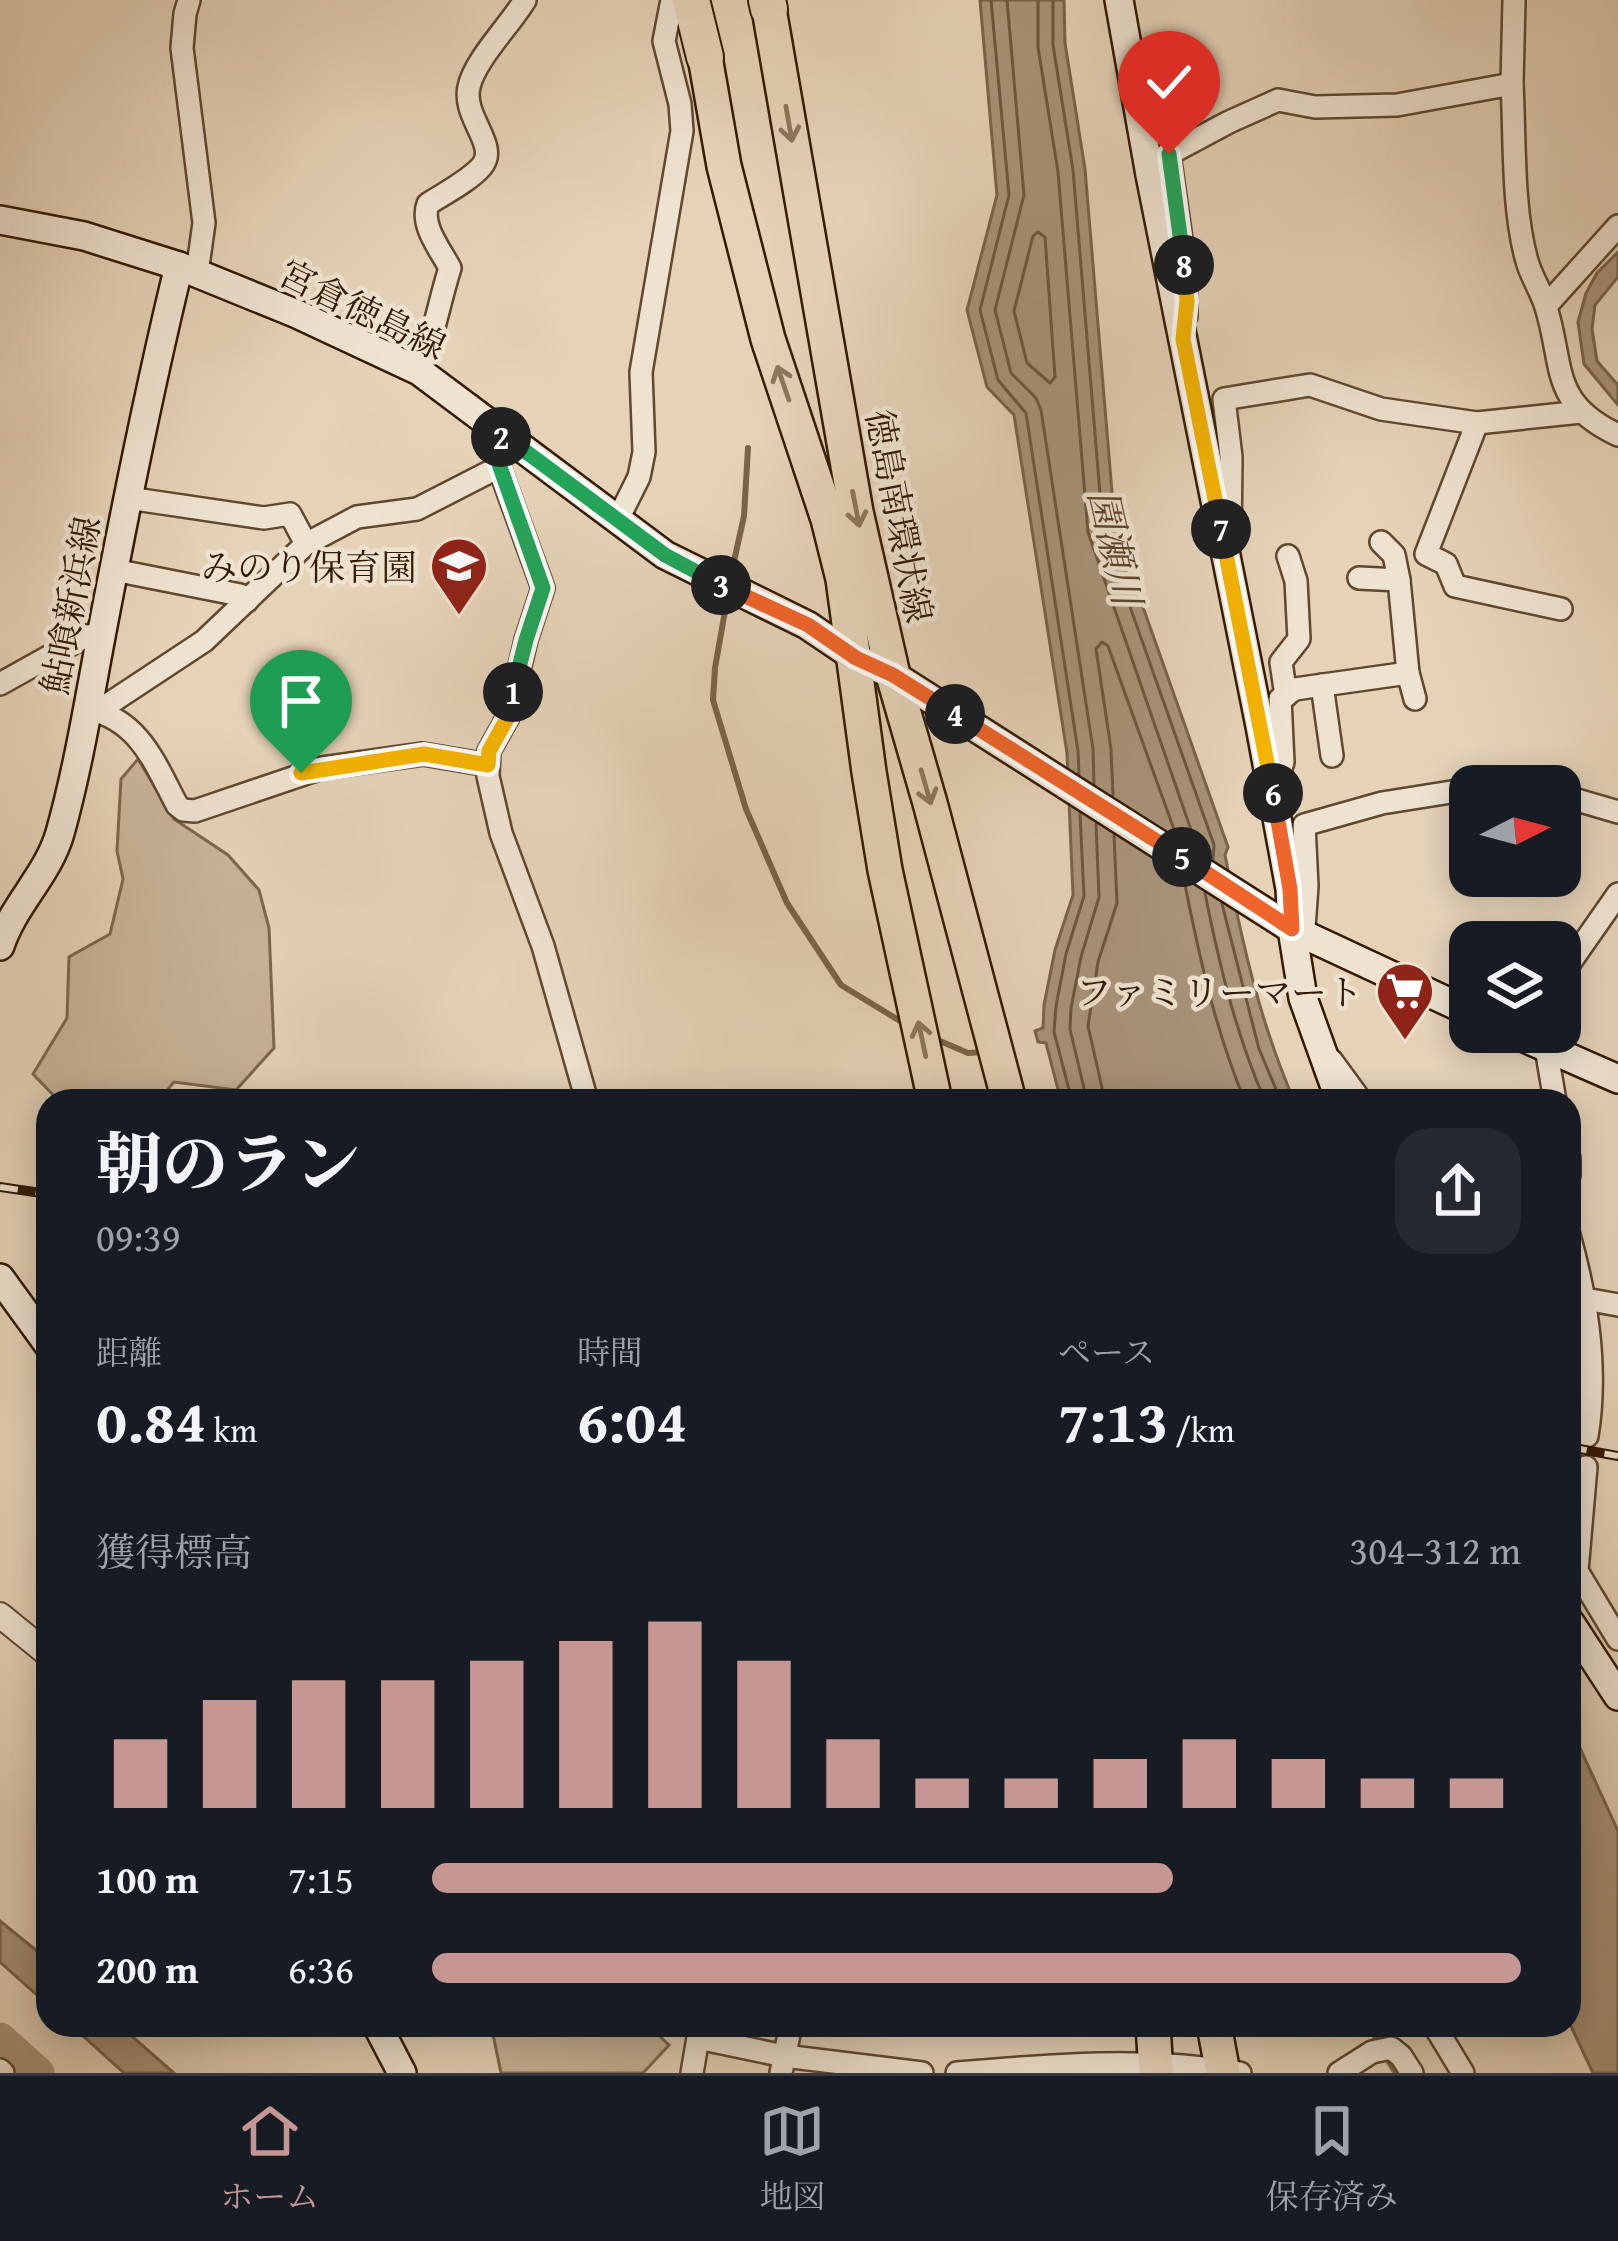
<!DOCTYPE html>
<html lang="ja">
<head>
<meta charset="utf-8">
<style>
  :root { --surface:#171b24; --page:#242831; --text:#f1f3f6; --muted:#9ea1a6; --line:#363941; --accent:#c59692 }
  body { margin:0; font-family:"Gentium Book Plus","Noto Serif JP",serif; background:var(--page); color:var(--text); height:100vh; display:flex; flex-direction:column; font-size:45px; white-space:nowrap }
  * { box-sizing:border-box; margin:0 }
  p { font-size:39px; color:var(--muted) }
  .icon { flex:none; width:66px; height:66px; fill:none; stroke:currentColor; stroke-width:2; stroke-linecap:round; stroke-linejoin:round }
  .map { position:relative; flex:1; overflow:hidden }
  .panel { position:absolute; left:36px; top:1089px; width:1545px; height:948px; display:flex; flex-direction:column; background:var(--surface); border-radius:36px; box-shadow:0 6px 30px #0003 }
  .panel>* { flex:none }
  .needle { width:78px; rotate:84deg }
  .controls { position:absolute; left:1449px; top:765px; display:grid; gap:24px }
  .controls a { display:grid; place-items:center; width:132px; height:132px; border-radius:24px; background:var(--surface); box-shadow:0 6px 30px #0003; font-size:60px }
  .pin { position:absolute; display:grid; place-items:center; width:102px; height:102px; color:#fff; margin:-123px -51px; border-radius:50% 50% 50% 0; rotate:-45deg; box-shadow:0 0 12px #0007 }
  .pin .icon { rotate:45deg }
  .km { position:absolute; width:60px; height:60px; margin:-30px; border-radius:50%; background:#222; color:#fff; font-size:33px; line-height:60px; text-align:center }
  .round { display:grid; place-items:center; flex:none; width:126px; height:126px; border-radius:36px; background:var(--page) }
  .summary { display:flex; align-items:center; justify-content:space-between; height:204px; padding:0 60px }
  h1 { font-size:66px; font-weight:800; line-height:90px }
  .stats { display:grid; grid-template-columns:repeat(3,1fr); gap:18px; height:204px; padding:12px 60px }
  .stats div { display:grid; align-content:center }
  .stats b { font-size:60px; font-weight:800 }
  .stats small { font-size:33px; font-weight:400 }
  .stats p { font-size:33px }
  .chart { height:336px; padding:24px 60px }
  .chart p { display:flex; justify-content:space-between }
  .chart svg { width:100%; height:216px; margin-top:12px; stroke:var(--accent); stroke-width:6 }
  ul { padding:0 60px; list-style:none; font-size:39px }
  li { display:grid; grid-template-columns:192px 144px 1fr; align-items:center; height:90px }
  li i { height:30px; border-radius:15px; background:var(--accent) }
  .tab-bar { display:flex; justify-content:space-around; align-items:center; height:168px; border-top:3px solid var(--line); background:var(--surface); font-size:33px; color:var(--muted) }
  .tab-bar a { display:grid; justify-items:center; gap:6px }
  .tab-bar .on { color:var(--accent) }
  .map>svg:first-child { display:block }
  .green { fill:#c7b398; stroke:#7d664c; stroke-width:3 }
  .water { fill:#a89379; stroke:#796349; stroke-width:3 }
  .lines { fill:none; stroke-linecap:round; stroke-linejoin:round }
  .shore { stroke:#6e563d; stroke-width:3 }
  .stream { stroke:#796349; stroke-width:6 }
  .river { stroke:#a89379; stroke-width:33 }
  .minor-casing { stroke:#60482e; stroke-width:26 }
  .tertiary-casing { stroke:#60482e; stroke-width:28 }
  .secondary-casing { stroke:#331a01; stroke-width:32 }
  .trunk-casing { stroke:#331a01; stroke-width:38 }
  .motorway-casing { stroke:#331a01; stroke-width:40 }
  .minor { stroke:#eee2d0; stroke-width:21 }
  .tertiary { stroke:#eee2d0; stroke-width:24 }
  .secondary { stroke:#eee2d0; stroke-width:27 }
  .trunk { stroke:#e5d2b7; stroke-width:33 }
  .motorway { stroke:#e5d2b7; stroke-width:36 }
  .rail-casing { stroke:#331a01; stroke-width:10 }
  .rail { stroke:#eee2d0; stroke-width:6; stroke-dasharray:18; stroke-linecap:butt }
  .oneway { stroke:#8c765c }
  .split-1-casing { stroke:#fff; stroke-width:24 }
  .split-2-casing { stroke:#fff; stroke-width:24 }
  .split-3-casing { stroke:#fff; stroke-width:24 }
  .split-4-casing { stroke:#fff; stroke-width:24 }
  .split-5-casing { stroke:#fff; stroke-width:24 }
  .split-6-casing { stroke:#fff; stroke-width:24 }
  .split-7-casing { stroke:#fff; stroke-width:24 }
  .split-8-casing { stroke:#fff; stroke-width:24 }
  .split-9-casing { stroke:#fff; stroke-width:24 }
  .split-1 { stroke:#f5b400; stroke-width:15 }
  .split-2 { stroke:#22a559; stroke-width:15 }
  .split-3 { stroke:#22a559; stroke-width:15 }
  .split-4 { stroke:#f0652b; stroke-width:15 }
  .split-5 { stroke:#f0652b; stroke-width:15 }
  .split-6 { stroke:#f0652b; stroke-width:15 }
  .split-7 { stroke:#f5b400; stroke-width:15 }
  .split-8 { stroke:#f5b400; stroke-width:15 }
  .split-9 { stroke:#22a559; stroke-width:15 }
  .labels { text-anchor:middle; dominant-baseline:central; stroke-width:9; stroke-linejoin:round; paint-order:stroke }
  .street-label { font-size:36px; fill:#331a01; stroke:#eee2d0 }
  .poi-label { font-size:36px; fill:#331a01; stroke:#eee2d0; text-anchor:end }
  .water-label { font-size:39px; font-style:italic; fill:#5c442b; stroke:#eee2d0 }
</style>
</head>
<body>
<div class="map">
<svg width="1618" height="2073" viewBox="0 0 1618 2073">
  <rect width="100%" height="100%" fill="#e5d2b7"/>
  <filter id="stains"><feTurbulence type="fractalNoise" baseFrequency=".00167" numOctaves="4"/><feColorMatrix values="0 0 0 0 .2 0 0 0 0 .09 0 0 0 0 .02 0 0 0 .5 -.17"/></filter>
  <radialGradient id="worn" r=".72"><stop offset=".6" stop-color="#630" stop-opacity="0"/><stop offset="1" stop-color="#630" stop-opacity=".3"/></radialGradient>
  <g class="green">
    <polygon points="138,759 174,819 228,855 259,890 269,928 274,1048 236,1090 174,1082 158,1101 59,1101 33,1074 67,1018 69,957 110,934 123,879 117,851 121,779"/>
    <polygon points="491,2025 648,2025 669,2045 643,2073 501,2073"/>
  </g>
  <g class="water">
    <path d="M 980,0 L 1064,0 L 1065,43 L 1085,169 L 1115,528 L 1228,847 L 1225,855 C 1242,942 1259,1019 1294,1101 L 1061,1101 L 1046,1043 L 1038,1042 L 1035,1031 L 1043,1028 L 1044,1005 L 1055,950 L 1073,895 L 1067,753 L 1014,415 L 987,387 L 967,310 L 997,195 Z"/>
    <polygon points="1618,252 1618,277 1595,305 1592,329 1597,361 1618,385 1618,405 1584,364 1578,322 1586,293 1597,273"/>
    <polygon points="1569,1724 1618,1831 1618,2073 1593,2073 1569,2022"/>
    <polygon points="0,1921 48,1960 48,2005 0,1962"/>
    <polygon points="71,2025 119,2025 174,2073 124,2073"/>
  </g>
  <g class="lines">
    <g class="shore">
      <polyline points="991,0 1009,195 980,310 998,380 1026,413 1078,751 1079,774"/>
      <polyline points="1007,0 1024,195 995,310 1011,373 1036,398 1041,410 1093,749 1094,784"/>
      <polyline points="1038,0 1038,47 1058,172 1088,532 1198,850"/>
      <polyline points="1053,0 1053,45 1073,170 1103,530 1214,845 1213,859"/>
      <polygon points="1038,232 1045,237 1055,377 1050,383 1027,363 1014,311 1033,236"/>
      <polyline points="1113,795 1111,749 1096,649 1102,642 1108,646 1176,835"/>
      <path d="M 1184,880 C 1199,955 1215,1030 1245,1101"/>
      <path d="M 1205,893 C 1219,964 1236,1034 1265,1101"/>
      <polyline points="1222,904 1259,1049 1281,1101"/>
      <polyline points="1072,1101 1054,1032 1056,1006 1066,954 1084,896 1080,814"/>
      <polyline points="1087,1101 1070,1029 1071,1008 1081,957 1099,897 1096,824"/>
      <polyline points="1105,1101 1088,1026 1098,962 1117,903 1114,835"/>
    </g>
    <g class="stream">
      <polyline points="731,575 744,516 748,448"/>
      <polyline points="728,594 715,668 713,700 746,809 787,903 841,985 905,1024"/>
      <polyline points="933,1038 968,1053 983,1052"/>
      <polyline points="1379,2025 1382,2031 1375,2039 1379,2046"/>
      <polyline points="1386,2057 1396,2073"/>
    </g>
    <polyline class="river" points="0,2039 38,2073"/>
    <defs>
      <g id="minor">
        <polyline points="189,0 185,14 182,48 204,223 197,273"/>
        <polyline points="1512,84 1514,0"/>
        <polyline points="1546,306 1618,226"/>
        <path d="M 1186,316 L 1186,274 L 1169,154 L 1229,122 L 1278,100 L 1315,107 L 1397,105 L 1512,84 C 1515,138 1512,209 1527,261 C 1531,276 1540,289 1545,304 C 1565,365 1548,402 1618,435"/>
        <path d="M 419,371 C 434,337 439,302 450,268 C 440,249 420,225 428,204 C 445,193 469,181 482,166 C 499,145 462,117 469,87 C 474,61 510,25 525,0"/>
        <polyline points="1477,423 1426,554 1446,564 1455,586 1561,609"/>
        <polyline points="499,467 543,588 526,640 508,717 489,751 488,776 501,833 543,946 587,1101"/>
        <polyline points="128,498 264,518 290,514 306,544"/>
        <polyline points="617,521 639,477 644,452 641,372 682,131 680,104 664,41 672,0"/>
        <polyline points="1230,538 1231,457 1224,399 1310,385 1381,409 1477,423 1581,412"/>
        <polyline points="1381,542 1394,555 1399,580"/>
        <polyline points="114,570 240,595 247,601"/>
        <polyline points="1408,673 1415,699"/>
        <polyline points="0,684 86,636 101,635"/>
        <polyline points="1322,685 1332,756"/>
        <polyline points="1286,696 1281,662 1299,639 1296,581 1288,556"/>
        <path d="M 88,709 C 140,720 155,764 177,805 L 183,810 L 195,811 L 322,768 L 423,754 L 488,765"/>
        <polyline points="98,711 204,641 306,544 357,517 417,509 499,467 496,454 502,434"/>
        <polyline points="1486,786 1503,783"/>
        <polyline points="1273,794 1283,762 1280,699 1295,689 1408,673 1399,580 1359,578"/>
        <polyline points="1577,800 1618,812"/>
        <polyline points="1304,928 1307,886 1304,825 1382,803 1470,789"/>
        <polyline points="1560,977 1618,894"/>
        <polyline points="1546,1048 1555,1101"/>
        <polyline points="1331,1060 1361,1101"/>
        <polyline points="1569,1158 1569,1175"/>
        <path d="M 1569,1235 C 1587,1299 1598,1369 1587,1436"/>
        <polyline points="1585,1299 1618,1305"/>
        <polyline points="1586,1467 1577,1571 1618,1639"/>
        <polyline points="1434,2025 1463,2073"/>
        <polyline points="698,2038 784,2056 922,2073"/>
        <polyline points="0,2070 3,2073"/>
        <polyline points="692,2073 700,2026"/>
        <polyline points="781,2073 791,2025"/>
        <path d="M 957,2073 C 1051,2065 1146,2057 1240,2073"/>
        <polyline points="1339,2073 1372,2052 1391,2048 1401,2056 1412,2073"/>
      </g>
      <polyline id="tertiary" points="0,1615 48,1654"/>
      <g id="secondary">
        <polyline points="1119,0 1150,175 1260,726 1290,889 1292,929 1303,998 1340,1101"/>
        <polyline points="0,220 84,236 179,266 297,314 419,371 665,555 807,625 856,658 893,675 1292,929 1470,1012"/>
        <path d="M 0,946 C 13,905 48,875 60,833 C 79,765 90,694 103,626 C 126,505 150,385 179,266"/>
        <polyline points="1511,1032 1618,1079"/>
        <polyline points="0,1278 48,1344"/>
        <polyline points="1569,1621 1618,1696"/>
        <polyline points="377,2025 402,2073"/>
      </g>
      <g id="trunk">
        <polyline points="769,9 856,512 893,675 930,803 1009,1101"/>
        <polyline points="705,57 724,166 768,339 828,519 843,579 869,772 885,870 935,1101"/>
        <polyline points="1153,2025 1156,2073"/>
        <polyline points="1214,2025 1223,2073"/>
      </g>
      <g id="motorway">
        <polyline points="691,0 705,57"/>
        <polyline points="767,0 769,9"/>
      </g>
    </defs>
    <use href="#minor" class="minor-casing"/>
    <use href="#tertiary" class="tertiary-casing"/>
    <use href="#secondary" class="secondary-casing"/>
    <use href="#trunk" class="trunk-casing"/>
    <use href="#motorway" class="motorway-casing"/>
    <use href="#minor" class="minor"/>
    <use href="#tertiary" class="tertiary"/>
    <use href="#secondary" class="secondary"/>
    <use href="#trunk" class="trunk"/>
    <use href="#motorway" class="motorway"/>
    <defs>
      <g id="rail">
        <polyline points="0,1187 48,1194"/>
        <polyline points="1569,1447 1618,1456"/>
      </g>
    </defs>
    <use href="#rail" class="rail-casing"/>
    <use href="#rail" class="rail"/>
  </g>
  <defs><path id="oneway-shaft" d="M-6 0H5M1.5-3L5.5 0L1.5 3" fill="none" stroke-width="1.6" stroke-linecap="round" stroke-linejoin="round" transform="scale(3)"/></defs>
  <g class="oneway">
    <use href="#oneway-shaft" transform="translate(789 124) rotate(80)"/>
    <use href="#oneway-shaft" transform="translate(783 383) rotate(-109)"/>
    <use href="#oneway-shaft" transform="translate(856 509) rotate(79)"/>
    <use href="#oneway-shaft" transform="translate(926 787) rotate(74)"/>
    <use href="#oneway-shaft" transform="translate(922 1039) rotate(-102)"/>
  </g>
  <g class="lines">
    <defs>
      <polyline id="split-1" points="301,773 424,754 488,765 489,751 508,717 513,692"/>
      <polyline id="split-2" points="501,437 496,454 500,467 543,588 526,640 513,692"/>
      <polyline id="split-3" points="501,437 502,434 665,555 721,585"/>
      <polyline id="split-4" points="721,585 808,625 856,658 893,675 955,714"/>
      <polyline id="split-5" points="955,714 1182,857"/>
      <polyline id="split-6" points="1182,857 1292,929 1290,889 1273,793"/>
      <polyline id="split-7" points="1221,529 1273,793"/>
      <polyline id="split-8" points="1184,265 1187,301 1183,339 1221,529"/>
      <polyline id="split-9" points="1169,154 1184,265"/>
    </defs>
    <use href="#split-1" class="split-1-casing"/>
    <use href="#split-2" class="split-2-casing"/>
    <use href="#split-3" class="split-3-casing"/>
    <use href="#split-4" class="split-4-casing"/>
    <use href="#split-5" class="split-5-casing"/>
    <use href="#split-6" class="split-6-casing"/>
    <use href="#split-7" class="split-7-casing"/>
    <use href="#split-8" class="split-8-casing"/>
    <use href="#split-9" class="split-9-casing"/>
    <use href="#split-1" class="split-1"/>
    <use href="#split-2" class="split-2"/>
    <use href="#split-3" class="split-3"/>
    <use href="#split-4" class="split-4"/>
    <use href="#split-5" class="split-5"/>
    <use href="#split-6" class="split-6"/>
    <use href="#split-7" class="split-7"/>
    <use href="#split-8" class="split-8"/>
    <use href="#split-9" class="split-9"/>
  </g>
  <defs>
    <symbol id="school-pin" viewBox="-11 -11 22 30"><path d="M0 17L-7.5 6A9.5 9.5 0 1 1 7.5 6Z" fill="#8f2418" stroke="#eee2d0"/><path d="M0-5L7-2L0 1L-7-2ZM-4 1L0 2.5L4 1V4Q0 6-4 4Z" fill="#fff"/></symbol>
    <symbol id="supermarket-pin" viewBox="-11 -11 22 30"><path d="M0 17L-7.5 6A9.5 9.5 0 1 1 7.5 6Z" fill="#8f2418" stroke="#eee2d0"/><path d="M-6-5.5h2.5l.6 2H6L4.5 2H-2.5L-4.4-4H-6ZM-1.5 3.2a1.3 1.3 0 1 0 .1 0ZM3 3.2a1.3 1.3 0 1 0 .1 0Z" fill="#fff"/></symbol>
  </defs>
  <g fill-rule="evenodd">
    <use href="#school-pin" x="426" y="533" width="66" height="90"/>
    <use href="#supermarket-pin" x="1372" y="958" width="66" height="90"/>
  </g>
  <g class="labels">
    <g class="street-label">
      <text transform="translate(363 309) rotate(26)">宮倉徳島線</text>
      <text transform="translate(900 516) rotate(79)">徳島南環状線</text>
      <text transform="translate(70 605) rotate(-79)">鮎喰新浜線</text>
    </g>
    <g class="poi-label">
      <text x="417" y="566">みのり保育園</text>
      <text x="1363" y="991">ファミリーマート</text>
    </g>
    <g class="water-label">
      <text transform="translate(1116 547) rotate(77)">園瀬川</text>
    </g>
  </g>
  <rect width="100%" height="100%" filter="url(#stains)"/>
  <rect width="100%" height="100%" fill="url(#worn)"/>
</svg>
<div class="controls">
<a><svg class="needle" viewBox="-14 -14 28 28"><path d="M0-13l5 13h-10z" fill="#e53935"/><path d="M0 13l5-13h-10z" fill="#9ea1a6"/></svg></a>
<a><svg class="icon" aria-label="layers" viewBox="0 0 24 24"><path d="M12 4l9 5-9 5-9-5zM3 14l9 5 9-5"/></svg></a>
</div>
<div class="pin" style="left:301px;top:773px;background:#1e9e55"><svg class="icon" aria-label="arrive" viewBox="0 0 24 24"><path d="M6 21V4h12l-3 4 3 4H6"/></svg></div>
<div class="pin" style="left:1169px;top:154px;background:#d93025"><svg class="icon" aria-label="check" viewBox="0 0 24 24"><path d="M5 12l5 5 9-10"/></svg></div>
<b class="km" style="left:513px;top:692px">1</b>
<b class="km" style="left:501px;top:437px">2</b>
<b class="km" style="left:721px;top:585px">3</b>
<b class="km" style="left:955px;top:714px">4</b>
<b class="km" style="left:1182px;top:857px">5</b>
<b class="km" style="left:1273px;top:793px">6</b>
<b class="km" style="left:1221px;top:529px">7</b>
<b class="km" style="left:1184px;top:265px">8</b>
<section class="panel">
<div class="summary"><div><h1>朝のラン</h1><p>09:39</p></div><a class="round"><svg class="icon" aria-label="share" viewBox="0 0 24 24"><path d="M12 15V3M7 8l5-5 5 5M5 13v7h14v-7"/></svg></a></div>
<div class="stats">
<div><p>距離</p><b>0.84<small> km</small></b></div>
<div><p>時間</p><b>6:04</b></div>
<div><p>ペース</p><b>7:13<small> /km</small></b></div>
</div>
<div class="chart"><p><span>獲得標高</span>304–312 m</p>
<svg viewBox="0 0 160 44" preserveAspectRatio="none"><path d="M5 44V30M15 44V22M25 44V18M35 44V18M45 44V14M55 44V10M65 44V6M75 44V14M85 44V30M95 44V38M105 44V38M115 44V34M125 44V30M135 44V34M145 44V38M155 44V38"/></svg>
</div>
<ul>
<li><b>100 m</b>7:15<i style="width:68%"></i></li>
<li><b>200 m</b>6:36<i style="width:100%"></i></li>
</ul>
</section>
</div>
<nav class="tab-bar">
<a class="on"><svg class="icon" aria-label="home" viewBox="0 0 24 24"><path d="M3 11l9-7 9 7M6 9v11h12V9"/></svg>ホーム</a>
<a><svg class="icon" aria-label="map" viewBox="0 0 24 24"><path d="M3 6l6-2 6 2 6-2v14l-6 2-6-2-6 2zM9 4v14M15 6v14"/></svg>地図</a>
<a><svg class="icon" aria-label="saved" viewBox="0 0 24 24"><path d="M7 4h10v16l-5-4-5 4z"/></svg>保存済み</a>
</nav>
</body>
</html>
